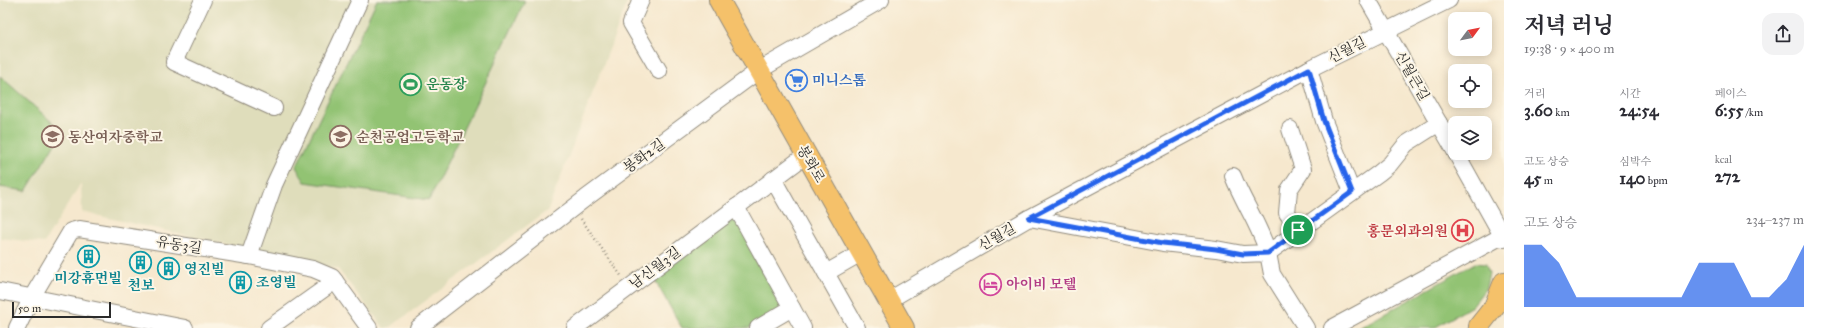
<!DOCTYPE html>
<html lang="ko">
<head>
<meta charset="utf-8">
<style>
  :root { --surface:#fff; --page:#f2f2f3; --text:#2b2b33; --muted:#7c7c81; --accent:#2563eb }
  body { margin:0; font-family:"IM FELL Great Primer","Noto Serif KR",serif; background:var(--page); color:var(--text); height:100vh; display:flex; flex-direction:column; font-size:15px; white-space:nowrap }
  * { box-sizing:border-box; margin:0 }
  p { font-size:13px; color:var(--muted) }
  .icon { flex:none; width:22px; height:22px; fill:none; stroke:currentColor; stroke-width:2; stroke-linecap:round; stroke-linejoin:round }
  .map { position:relative; flex:1; overflow:hidden }
  .sheet { display:flex; flex-direction:column; background:var(--surface); width:320px }
  .sheet>* { flex:none }
  .needle { width:26px; rotate:58deg }
  .tools { position:absolute; left:1448px; top:12px; display:grid; gap:8px }
  .tools a { display:grid; place-items:center; width:44px; height:44px; border-radius:8px; background:var(--surface); box-shadow:0 2px 10px #0003; font-size:20px }
  .scale { position:absolute; left:12px; bottom:10px; width:99px; box-sizing:border-box; padding-left:4px; border:2px solid #2b2b2b; border-top:0; font-size:11px; line-height:14px; white-space:nowrap; color:#2b2b2b; -webkit-text-stroke:3px #fcf5e5; paint-order:stroke }
  .pin { position:absolute; display:grid; place-items:center; width:34px; height:34px; color:#fff; margin:-17px; border:2px solid #fff; border-radius:50%; box-shadow:0 1px 4px #0007 }
  .round { display:grid; place-items:center; flex:none; width:42px; height:42px; border-radius:12px; background:var(--page) }
  .overview { display:flex; align-items:center; justify-content:space-between; height:68px; padding:0 20px }
  h1 { font-size:22px; font-weight:700; line-height:30px }
  .metrics { display:grid; grid-template-columns:repeat(3,1fr); gap:6px; height:68px; padding:4px 20px }
  .metrics div { display:grid; align-content:center }
  .metrics b { font-size:17px; font-weight:700 }
  .metrics small { font-size:11px; font-weight:400 }
  .metrics p { font-size:11px }
  .chart { height:112px; padding:8px 20px }
  .chart p { display:flex; justify-content:space-between }
  .chart svg { width:100%; height:72px; margin-top:4px; fill:var(--accent); opacity:.7 }
  main { display:flex; flex:1; min-height:0 }
  .map>svg:first-child { display:block }
  .built { fill:#dfddbb }
  .green { fill:#92c373; stroke:#5e774f }
  .lines { fill:none; stroke-linecap:round; stroke-linejoin:round }
  .minor-casing { stroke:#908a7c; stroke-width:18 }
  .major-casing { stroke:#908a7c; stroke-width:22 }
  .path { stroke:#908a7c; stroke-width:2.5; stroke-dasharray:1 3; stroke-linecap:butt }
  .minor { stroke:#fff; stroke-width:16 }
  .major { stroke:#f5c16b; stroke-width:20 }
  .route-casing { stroke:#fff; stroke-width:8 }
  .route { stroke:#2563eb; stroke-width:5 }
  .labels { text-anchor:middle; dominant-baseline:central; stroke-width:4; stroke-linejoin:round; paint-order:stroke }
  .street-label { font-size:14px; fill:#2b2b2b; stroke:#fcf5e5 }
  .shop-label { font-size:14px; font-weight:bold; fill:#366cbe; stroke:#fcf5e5; text-anchor:start }
  .leisure-label { font-size:14px; font-weight:bold; fill:#27864d; stroke:#fcf5e5; text-anchor:start }
  .education-label { font-size:14px; font-weight:bold; fill:#785e54; stroke:#fcf5e5; text-anchor:start }
  .health-label { font-size:14px; font-weight:bold; fill:#be3a42; stroke:#fcf5e5; text-anchor:end }
  .culture-label { font-size:14px; font-weight:bold; fill:#0d838f; stroke:#fcf5e5; text-anchor:start }
  .hotel-label { font-size:14px; font-weight:bold; fill:#b23c85; stroke:#fcf5e5; text-anchor:start }
</style>
</head>
<body>
<main>
<div class="map">
<svg width="1504" height="328" viewBox="0 0 1504 328">
  <rect width="100%" height="100%" fill="#fcf5e5"/>
  <filter id="ink" filterUnits="userSpaceOnUse"><feTurbulence type="fractalNoise" baseFrequency=".025" numOctaves="2"/><feDisplacementMap in="SourceGraphic" scale="8" xChannelSelector="R" yChannelSelector="G"/><feConvolveMatrix kernelMatrix="1 2 1 2 8 2 1 2 1" color-interpolation-filters="sRGB"/></filter>
  <filter id="wash" filterUnits="userSpaceOnUse"><feTurbulence type="fractalNoise" baseFrequency=".012" numOctaves="4" result="noise"/><feDisplacementMap in="SourceGraphic" scale="16" xChannelSelector="R" yChannelSelector="G"/><feGaussianBlur stdDeviation="0.9" result="paint"/><feColorMatrix in="noise" values="0 0 0 0 0 0 0 0 0 0 0 0 0 0 0 0 0 1.4 0 .05"/><feComposite in="paint" operator="in"/></filter>
  <g filter="url(#wash)">
    <rect width="100%" height="100%" fill="#f6e8ce"/>
    <polygon class="built" points="0,0 628,0 548,210 389,328 384,328 338,269 82,212 81,183 44,243 0,238"/>
    <g class="green">
      <polygon points="377,0 523,0 525,1 429,200 305,182 296,167"/>
      <polygon points="0,76 54,124 58,138 26,191 0,187"/>
      <polygon points="735,216 786,307 749,328 682,328 653,277"/>
      <polygon points="1475,263 1486,264 1489,273 1486,288 1472,306 1434,328 1359,328"/>
    </g>
  </g>
  <g filter="url(#ink)">
    <g class="lines">
      <defs>
        <g id="minor">
          <polyline points="203,0 174,62 274,108"/>
          <polyline points="641,0 631,23 659,71"/>
          <polyline points="1368,0 1455,151"/>
          <polyline points="1309,69 1324,121 1352,192"/>
          <polyline points="1290,129 1303,169 1289,190 1287,213 1299,230"/>
          <polyline points="1456,153 1504,239"/>
          <path d="M 1233,176 C 1243,202 1260,226 1268,253 L 1379,173 L 1390,164 L 1406,144 L 1439,123"/>
          <polyline points="773,179 857,328"/>
          <polyline points="736,207 803,328"/>
          <polyline points="1029,218 1163,243 1216,249 1243,254 1268,253 1272,274 1306,328"/>
          <polyline points="249,256 274,185 360,0"/>
          <polyline points="826,273 861,253"/>
          <polyline points="0,291 185,328"/>
          <polyline points="889,300 1029,218 1309,69 1449,0"/>
          <polyline points="17,328 32,297 71,231 79,229 249,256 313,269 332,277 369,328"/>
          <polyline points="269,328 335,281"/>
          <polyline points="418,328 586,198 758,71 881,0"/>
          <polyline points="575,328 806,155"/>
          <polyline points="758,328 792,308"/>
          <polyline points="1332,328 1504,235"/>
        </g>
        <g id="major">
          <polyline points="719,0 904,328"/>
          <polyline points="1479,326 1494,307 1504,282"/>
        </g>
      </defs>
      <use href="#minor" class="minor-casing"/>
      <use href="#major" class="major-casing"/>
      <polyline class="path" points="581,219 622,277"/>
      <use href="#minor" class="minor"/>
      <use href="#major" class="major"/>
    </g>
  </g>
  <g class="lines" filter="url(#ink)">
    <defs>
      <polygon id="route" points="1309,69 1324,121 1352,192 1268,253 1243,254 1216,249 1163,243 1029,218"/>
    </defs>
    <use href="#route" class="route-casing"/>
    <use href="#route" class="route"/>
  </g>
  <defs>
    <symbol id="supermarket-ring" viewBox="-11 -11 22 22"><circle r="9.5" fill="#fcf5e5" stroke="#3f7fe0" stroke-width="1.5"/><path d="M-6-5.5h2.5l.6 2H6L4.5 2H-2.5L-4.4-4H-6ZM-1.5 3.2a1.3 1.3 0 1 0 .1 0ZM3 3.2a1.3 1.3 0 1 0 .1 0Z" fill="#3f7fe0"/></symbol>
    <symbol id="stadium-ring" viewBox="-11 -11 22 22"><circle r="9.5" fill="#fcf5e5" stroke="#2e9e5b" stroke-width="1.5"/><path d="M0-5a6.5 5 0 1 0 0 10a6.5 5 0 1 0 0-10ZM-3.5-1.8h7v3.6h-7Z" fill="#2e9e5b"/></symbol>
    <symbol id="school-ring" viewBox="-11 -11 22 22"><circle r="9.5" fill="#fcf5e5" stroke="#8d6e63" stroke-width="1.5"/><path d="M0-5L7-2L0 1L-7-2ZM-4 1L0 2.5L4 1V4Q0 6-4 4Z" fill="#8d6e63"/></symbol>
    <symbol id="hospital-ring" viewBox="-11 -11 22 22"><circle r="9.5" fill="#fcf5e5" stroke="#e0444e" stroke-width="1.5"/><path d="M-5-5h3v3.5h4V-5h3V5h-3V1.5h-4V5h-3Z" fill="#e0444e"/></symbol>
    <symbol id="building-ring" viewBox="-11 -11 22 22"><circle r="9.5" fill="#fcf5e5" stroke="#0f9aa8" stroke-width="1.5"/><path d="M-4-6H4V6H1V3H-1V6H-4ZM-2.5-4.3h1.7v1.8h-1.7ZM.8-4.3h1.7v1.8H.8ZM-2.5-1h1.7V.8h-1.7ZM.8-1h1.7V.8H.8Z" fill="#0f9aa8"/></symbol>
    <symbol id="hotel-ring" viewBox="-11 -11 22 22"><circle r="9.5" fill="#fcf5e5" stroke="#d1479c" stroke-width="1.5"/><path d="M-6-4.5h1.5V1H6V5H4.5V3h-9V5H-6ZM-4 0a1.8 1.8 0 1 1 3.6 0ZM.5 0V-2.5h3Q6-2.5 6 0Z" fill="#d1479c"/></symbol>
  </defs>
  <g fill-rule="evenodd">
    <use href="#supermarket-ring" x="784" y="68" width="25" height="25"/>
    <use href="#stadium-ring" x="398" y="72" width="25" height="25"/>
    <use href="#school-ring" x="40" y="124" width="25" height="25"/>
    <use href="#school-ring" x="328" y="124" width="25" height="25"/>
    <use href="#hospital-ring" x="1450" y="218" width="25" height="25"/>
    <use href="#building-ring" x="76" y="244" width="25" height="25"/>
    <use href="#building-ring" x="128" y="250" width="25" height="25"/>
    <use href="#building-ring" x="156" y="256" width="25" height="25"/>
    <use href="#building-ring" x="228" y="270" width="25" height="25"/>
    <use href="#hotel-ring" x="978" y="272" width="25" height="25"/>
  </g>
  <g class="labels">
    <g class="street-label">
      <text transform="translate(1347 50) rotate(-27)">신월길</text>
      <text transform="translate(1412 76) rotate(60)">신월큰길</text>
      <text transform="translate(644 156) rotate(-36)">봉화2길</text>
      <text transform="translate(811 164) rotate(60)">봉화로</text>
      <text transform="translate(997 237) rotate(-30)">신월길</text>
      <text transform="translate(179 245) rotate(9)">유동3길</text>
      <text transform="translate(655 268) rotate(-37)">남신월3길</text>
    </g>
    <g class="shop-label">
      <text x="812" y="80">미니스톱</text>
    </g>
    <g class="leisure-label">
      <text x="426" y="84">운동장</text>
    </g>
    <g class="education-label">
      <text x="68" y="137">동산여자중학교</text>
      <text x="356" y="137">순천공업고등학교</text>
    </g>
    <g class="health-label">
      <text x="1448" y="231">홍문외과의원</text>
    </g>
    <g class="culture-label">
      <text x="184" y="269">영진빌</text>
      <text x="88" y="278" text-anchor="middle">미강휴먼빌</text>
      <text x="256" y="282">조영빌</text>
      <text x="141" y="285" text-anchor="middle">천보</text>
    </g>
    <g class="hotel-label">
      <text x="1006" y="284">아이비 모텔</text>
    </g>
  </g>
</svg>
<div class="tools">
<a><svg class="needle" viewBox="-14 -14 28 28"><path d="M0-13l5 13h-10z" fill="#e53935"/><path d="M0 13l5-13h-10z" fill="#7c7c81"/></svg></a>
<a><svg class="icon" aria-label="locate" viewBox="0 0 24 24"><circle cx="12" cy="12" r="6"/><path d="M12 2v4M12 18v4M2 12h4M18 12h4"/></svg></a>
<a><svg class="icon" aria-label="layers" viewBox="0 0 24 24"><path d="M12 4l9 5-9 5-9-5zM3 14l9 5 9-5"/></svg></a>
</div>
<div class="scale">50 m</div>
<div class="pin" style="left:1298px;top:230px;background:#1e9e55"><svg class="icon" aria-label="arrive" viewBox="0 0 24 24"><path d="M6 21V4h12l-3 4 3 4H6"/></svg></div>
</div>
<section class="sheet">
<div class="overview"><div><h1>저녁 러닝</h1><p>19:38 · 9 × 400 m</p></div><a class="round"><svg class="icon" aria-label="share" viewBox="0 0 24 24"><path d="M12 15V3M7 8l5-5 5 5M5 13v7h14v-7"/></svg></a></div>
<div class="metrics">
<div><p>거리</p><b>3.60<small> km</small></b></div>
<div><p>시간</p><b>24:54</b></div>
<div><p>페이스</p><b>6:55<small> /km</small></b></div>
</div>
<div class="metrics">
<div><p>고도 상승</p><b>45<small> m</small></b></div>
<div><p>심박수</p><b>140<small> bpm</small></b></div>
<div><p>kcal</p><b>272</b></div>
</div>
<div class="chart"><p><span>고도 상승</span>234–237 m</p>
<svg viewBox="0 0 160 44" preserveAspectRatio="none"><path d="M0 44V6L10 6L20 17L30 38L40 38L50 38L60 38L70 38L80 38L90 38L100 17L110 17L120 17L130 38L140 38L150 27L160 6V44z"/></svg>
</div>
</section>
</main>
</body>
</html>
